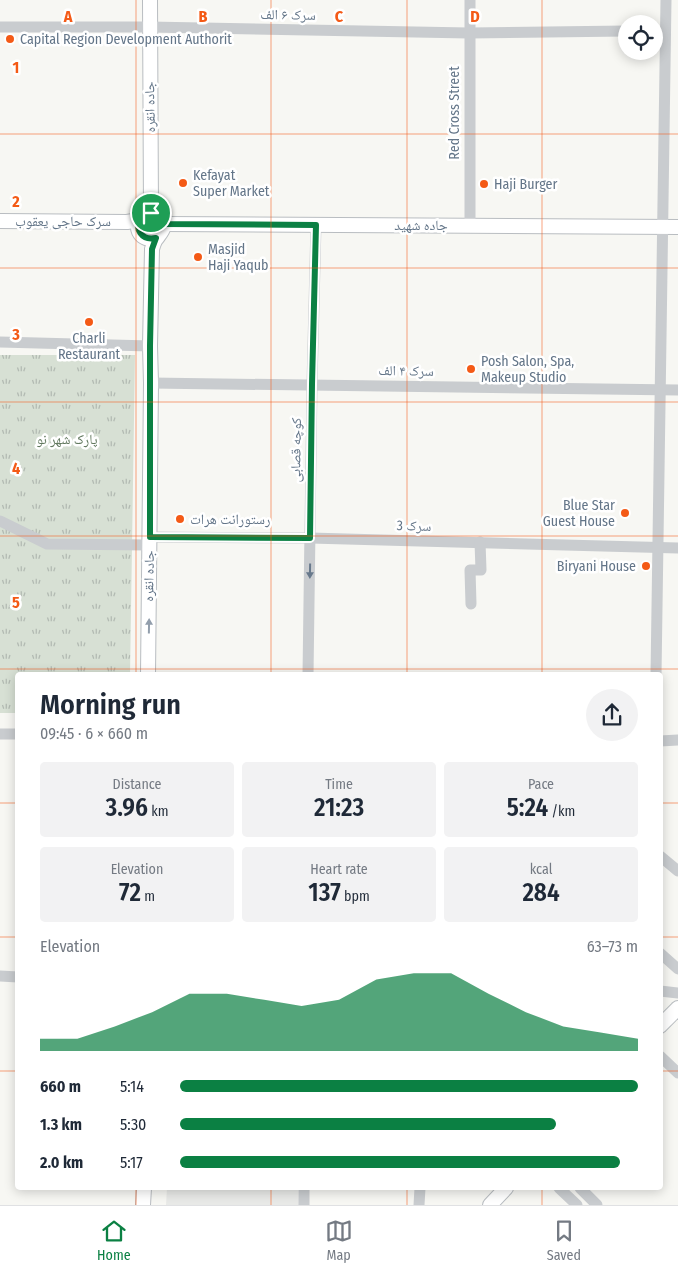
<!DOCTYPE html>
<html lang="en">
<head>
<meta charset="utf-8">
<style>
  :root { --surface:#fff; --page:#f2f2f3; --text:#1f2937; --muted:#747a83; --line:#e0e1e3; --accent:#0b8043 }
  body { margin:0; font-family:"Fira Sans Condensed","Noto Naskh Arabic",sans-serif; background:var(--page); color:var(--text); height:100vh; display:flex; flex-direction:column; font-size:19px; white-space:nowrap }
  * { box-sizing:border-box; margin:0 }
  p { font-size:16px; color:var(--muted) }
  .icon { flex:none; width:28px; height:28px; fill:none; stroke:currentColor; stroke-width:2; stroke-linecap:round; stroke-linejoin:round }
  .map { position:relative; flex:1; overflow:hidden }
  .details { position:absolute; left:15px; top:672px; width:648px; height:518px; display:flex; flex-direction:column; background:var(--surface); border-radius:5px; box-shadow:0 2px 12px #0003 }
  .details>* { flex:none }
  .controls { position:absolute; left:618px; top:15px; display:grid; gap:10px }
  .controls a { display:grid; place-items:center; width:45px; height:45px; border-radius:50%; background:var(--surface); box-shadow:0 2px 12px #0003; font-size:25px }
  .pin { position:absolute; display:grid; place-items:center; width:42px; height:42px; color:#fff; margin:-21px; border:2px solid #fff; border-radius:50%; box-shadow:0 1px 5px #0007 }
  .round { display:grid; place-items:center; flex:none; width:52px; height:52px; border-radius:26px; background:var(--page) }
  .summary { display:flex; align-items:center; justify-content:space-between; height:85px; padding:0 25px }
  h1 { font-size:28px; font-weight:600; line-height:38px }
  .stats { display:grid; grid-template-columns:repeat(3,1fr); gap:8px; height:85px; padding:5px 25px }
  .stats div { display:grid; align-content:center; border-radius:5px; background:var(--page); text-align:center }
  .stats b { font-size:25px; font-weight:600 }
  .stats small { font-size:14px; font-weight:400 }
  .stats p { font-size:14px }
  .chart { height:140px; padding:10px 25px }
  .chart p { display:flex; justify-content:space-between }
  .chart svg { width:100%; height:90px; margin-top:5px; fill:var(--accent); opacity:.7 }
  ul { padding:0 25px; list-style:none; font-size:16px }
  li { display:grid; grid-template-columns:80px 60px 1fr; align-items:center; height:38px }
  li i { height:12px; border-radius:6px; background:var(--accent) }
  .tabs { display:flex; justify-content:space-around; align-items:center; height:70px; border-top:1px solid var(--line); background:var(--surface); font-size:14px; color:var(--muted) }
  .tabs a { display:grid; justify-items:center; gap:2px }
  .tabs .active { color:var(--accent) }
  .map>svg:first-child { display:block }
  .built { fill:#e8e9e7 }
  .park { fill:url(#park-tufts) }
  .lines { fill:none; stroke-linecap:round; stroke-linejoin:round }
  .major-casing { stroke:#b9bdc1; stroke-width:16 }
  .minor { stroke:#c9cccf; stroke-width:11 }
  .major { stroke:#fff; stroke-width:14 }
  .oneway { fill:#68798c }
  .oneway2 { fill:#929eac }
  .route-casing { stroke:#fff; stroke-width:10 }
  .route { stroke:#0b8043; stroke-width:6 }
  .grid { fill:none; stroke:#f45a16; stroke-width:1; stroke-opacity:0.55 }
  .poi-dot { fill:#f45a16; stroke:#fff; stroke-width:2 }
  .labels { text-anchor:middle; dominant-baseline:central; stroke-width:5; stroke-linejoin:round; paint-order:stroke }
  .street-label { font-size:14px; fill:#637588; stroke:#fff }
  .poi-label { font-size:14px; fill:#637588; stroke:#fff; text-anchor:start }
  .park-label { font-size:14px; fill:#62795f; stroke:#fff }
  .grid-label { font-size:16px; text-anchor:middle; font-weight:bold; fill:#f45a16; stroke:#fff; stroke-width:5; stroke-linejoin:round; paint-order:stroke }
</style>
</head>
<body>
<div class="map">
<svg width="678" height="1205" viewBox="0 0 678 1205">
  <defs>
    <pattern id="park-tufts" width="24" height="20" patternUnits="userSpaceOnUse" patternTransform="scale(1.25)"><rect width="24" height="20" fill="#d7e0d4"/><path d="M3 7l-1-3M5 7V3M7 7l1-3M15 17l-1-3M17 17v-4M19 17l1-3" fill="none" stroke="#b2bab2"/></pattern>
  </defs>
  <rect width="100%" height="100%" fill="#f7f7f3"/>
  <polygon class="built" points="167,1188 298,1188 299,1205 166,1205"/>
  <polygon class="park" points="0,355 135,355 130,675 18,675 17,713 0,713"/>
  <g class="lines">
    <defs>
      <g id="major">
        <polyline points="150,0 151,213"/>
        <polyline points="0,221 127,222 139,220"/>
        <polyline points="163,224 678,227"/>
        <path d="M 148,675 L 151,383 L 150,346 L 152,249 C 153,246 154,241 157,238 C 162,231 168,225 160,217 C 155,213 150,213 144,215 L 138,224 C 137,235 145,241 156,238"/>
        <polyline points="660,1026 678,1008"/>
        <polyline points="143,1205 144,1188"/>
        <polyline points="490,1205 506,1188"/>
      </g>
    </defs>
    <use href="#major" class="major-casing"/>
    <g class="minor">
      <polyline points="0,27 149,27 469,33 626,31"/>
      <polyline points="470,226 470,0"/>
      <polyline points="0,342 150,346"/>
      <polyline points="151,383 678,390"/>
      <polyline points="0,521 47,544 150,545"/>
      <polyline points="150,537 310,538 678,548"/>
      <polyline points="471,604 470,570 481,570 480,542"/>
      <polyline points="308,675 312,384 316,225"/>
      <polyline points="656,675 666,0"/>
      <polyline points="0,734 18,734"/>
      <polyline points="660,741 678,740"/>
      <polyline points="660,856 678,871"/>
      <polyline points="660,953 678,969"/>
      <polyline points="0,976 18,977"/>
      <polyline points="660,991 678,993"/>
      <polyline points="660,1056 678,1073"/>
      <polyline points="304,1188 304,1205"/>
      <polyline points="559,1188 577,1205"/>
      <polyline points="580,1188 597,1205"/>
      <polyline points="419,1205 420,1188"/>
    </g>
    <use href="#major" class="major"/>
  </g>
  <defs><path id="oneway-solid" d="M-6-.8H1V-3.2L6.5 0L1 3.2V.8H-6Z" transform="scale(1.25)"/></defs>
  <use class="oneway" href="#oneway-solid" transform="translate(310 571) rotate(91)"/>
  <use class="oneway2" href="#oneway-solid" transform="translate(149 626) rotate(-89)"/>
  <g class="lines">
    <defs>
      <path id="route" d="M 151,213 L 159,217 L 163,224 L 316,225 L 312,384 L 310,538 L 150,537 L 150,346 L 152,249 L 156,238 C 142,241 133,229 142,217 Z"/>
    </defs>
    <use href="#route" class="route-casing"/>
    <use href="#route" class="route"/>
  </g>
  <path class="grid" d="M 136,0 L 136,675M 271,0 L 271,675M 407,0 L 407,675M 542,0 L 542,675M 0,134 L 678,134M 0,268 L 678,268M 0,402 L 678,402M 0,536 L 678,536M 0,669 L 678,669M 0,803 L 18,803M 660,803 L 678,803M 0,937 L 18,937M 660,937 L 678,937M 0,1071 L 18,1071M 660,1071 L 678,1071M 136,1188 L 136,1205M 271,1188 L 271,1205M 407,1188 L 407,1205M 542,1188 L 542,1205"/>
  <g class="poi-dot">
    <circle cx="10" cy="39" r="5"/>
    <circle cx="183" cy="183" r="5"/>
    <circle cx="484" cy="184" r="5"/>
    <circle cx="198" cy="257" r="5"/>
    <circle cx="89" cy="322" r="5"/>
    <circle cx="471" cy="369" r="5"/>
    <circle cx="625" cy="513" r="5"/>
    <circle cx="180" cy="519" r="5"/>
    <circle cx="646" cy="566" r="5"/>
  </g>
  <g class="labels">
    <g class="street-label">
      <text transform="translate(288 15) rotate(1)">سرک ۶ الف</text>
      <text transform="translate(150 107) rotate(-91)">جاده انقره</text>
      <text transform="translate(454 113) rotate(-90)">Red Cross Street</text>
      <text x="63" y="221">سرک حاجی یعقوب</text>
      <text x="421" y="225">جاده شهید</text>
      <text transform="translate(406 371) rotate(1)">سرک ۴ الف</text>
      <text transform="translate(296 450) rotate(-89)">کوچه قصابی</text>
      <text transform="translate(414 526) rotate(2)">سرک 3</text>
      <text transform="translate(149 576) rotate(-89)">جاده انقره</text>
    </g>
    <g class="poi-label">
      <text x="20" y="39">Capital Region Development Authorit</text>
      <text x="193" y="175">Kefayat<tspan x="193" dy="16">Super Market</tspan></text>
      <text x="494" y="184">Haji Burger</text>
      <text x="208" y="249">Masjid<tspan x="208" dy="16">Haji Yaqub</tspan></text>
      <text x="89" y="338" text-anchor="middle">Charli<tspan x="89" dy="16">Restaurant</tspan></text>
      <text x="481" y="361">Posh Salon, Spa,<tspan x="481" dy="16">Makeup Studio</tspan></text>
      <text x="615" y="505" text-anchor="end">Blue Star<tspan x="615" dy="16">Guest House</tspan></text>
      <text x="190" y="519">رستورانت هرات</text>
      <text x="636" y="566" text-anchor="end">Biryani House</text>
    </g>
    <g class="park-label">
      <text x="67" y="439">پارک شهر نو</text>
    </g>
  </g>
  <g class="grid-label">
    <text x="68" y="22">A</text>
    <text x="203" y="22">B</text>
    <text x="339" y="22">C</text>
    <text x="475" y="22">D</text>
    <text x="16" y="73">1</text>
    <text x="16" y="207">2</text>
    <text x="16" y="340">3</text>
    <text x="16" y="474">4</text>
    <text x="16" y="608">5</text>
  </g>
</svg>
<div class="controls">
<a><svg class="icon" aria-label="locate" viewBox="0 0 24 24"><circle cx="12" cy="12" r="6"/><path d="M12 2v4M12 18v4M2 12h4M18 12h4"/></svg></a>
</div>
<div class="pin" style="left:151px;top:213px;background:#1e9e55"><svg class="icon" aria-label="arrive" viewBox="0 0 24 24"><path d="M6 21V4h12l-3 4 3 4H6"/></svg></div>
<section class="details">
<div class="summary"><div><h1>Morning run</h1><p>09:45 · 6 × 660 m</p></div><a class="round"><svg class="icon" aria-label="share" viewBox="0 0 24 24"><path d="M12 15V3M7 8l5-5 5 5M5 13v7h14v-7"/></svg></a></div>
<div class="stats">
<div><p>Distance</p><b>3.96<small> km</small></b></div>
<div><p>Time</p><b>21:23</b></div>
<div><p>Pace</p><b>5:24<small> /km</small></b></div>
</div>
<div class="stats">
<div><p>Elevation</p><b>72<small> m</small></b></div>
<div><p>Heart rate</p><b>137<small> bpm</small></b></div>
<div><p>kcal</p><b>284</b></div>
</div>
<div class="chart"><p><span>Elevation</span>63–73 m</p>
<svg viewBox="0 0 160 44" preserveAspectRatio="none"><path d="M0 44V38L10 38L20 32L30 25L40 16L50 16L60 19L70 22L80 19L90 9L100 6L110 6L120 16L130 25L140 32L150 35L160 38V44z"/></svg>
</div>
<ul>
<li><b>660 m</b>5:14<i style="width:100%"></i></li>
<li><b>1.3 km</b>5:30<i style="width:82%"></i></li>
<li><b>2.0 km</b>5:17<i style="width:96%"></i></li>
</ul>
</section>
</div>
<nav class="tabs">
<a class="active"><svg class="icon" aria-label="home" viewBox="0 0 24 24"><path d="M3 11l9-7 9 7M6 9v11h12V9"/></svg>Home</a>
<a><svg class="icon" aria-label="map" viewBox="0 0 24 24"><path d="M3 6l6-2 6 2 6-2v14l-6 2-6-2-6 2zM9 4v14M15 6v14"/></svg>Map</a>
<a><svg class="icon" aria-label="saved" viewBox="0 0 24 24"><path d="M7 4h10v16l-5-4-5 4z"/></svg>Saved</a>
</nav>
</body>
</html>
